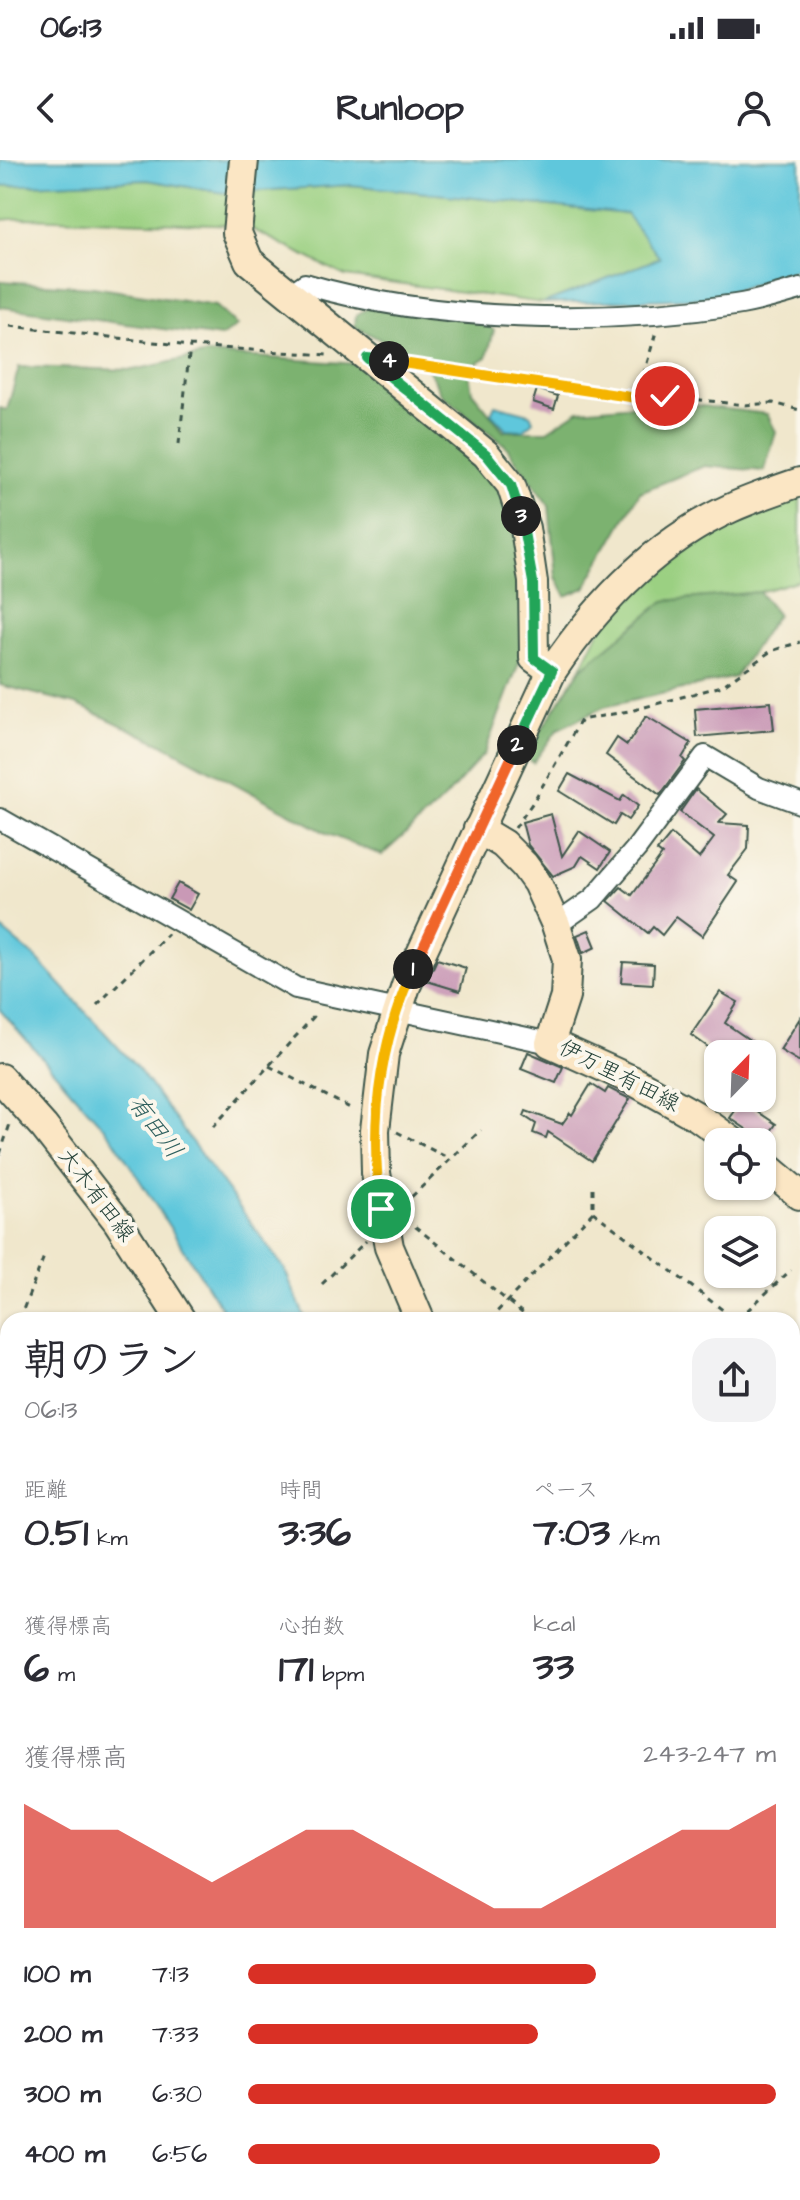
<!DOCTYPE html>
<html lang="ja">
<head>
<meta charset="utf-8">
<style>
  :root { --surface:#fff; --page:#f2f2f3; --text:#2b2b33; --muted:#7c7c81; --accent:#d93025 }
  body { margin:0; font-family:"Architects Daughter","Klee One",sans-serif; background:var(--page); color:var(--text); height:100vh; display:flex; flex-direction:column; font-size:30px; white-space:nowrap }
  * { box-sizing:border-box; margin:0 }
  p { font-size:26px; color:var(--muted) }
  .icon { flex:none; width:44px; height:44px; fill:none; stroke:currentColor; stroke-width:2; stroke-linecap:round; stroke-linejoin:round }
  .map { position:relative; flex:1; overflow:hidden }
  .drawer { position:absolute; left:0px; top:1152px; width:800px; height:888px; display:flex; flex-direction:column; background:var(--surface); border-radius:24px 24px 0 0; box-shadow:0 2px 6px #0004 }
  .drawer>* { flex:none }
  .needle { width:52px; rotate:23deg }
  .tools { position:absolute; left:704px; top:880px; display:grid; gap:16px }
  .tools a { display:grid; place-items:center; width:72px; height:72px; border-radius:16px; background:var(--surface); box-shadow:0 2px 6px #0004; font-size:40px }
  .pin { position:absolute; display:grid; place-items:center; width:68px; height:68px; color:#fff; margin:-34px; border:4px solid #fff; border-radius:50%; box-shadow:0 2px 8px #0007 }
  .km { position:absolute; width:40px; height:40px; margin:-20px; border-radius:50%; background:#222; color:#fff; font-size:22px; line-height:40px; text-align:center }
  .round { display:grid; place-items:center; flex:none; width:84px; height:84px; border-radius:24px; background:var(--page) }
  .head { display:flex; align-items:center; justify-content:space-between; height:136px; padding:0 24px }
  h1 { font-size:44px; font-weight:700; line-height:60px }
  .figures { display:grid; grid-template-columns:repeat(3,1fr); gap:12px; height:136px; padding:8px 24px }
  .figures div { display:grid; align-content:center }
  .figures b { font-size:40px; font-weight:700 }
  .figures small { font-size:22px; font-weight:400 }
  .figures p { font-size:22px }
  .chart { height:224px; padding:16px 24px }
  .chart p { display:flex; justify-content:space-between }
  .chart svg { width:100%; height:144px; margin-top:8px; fill:var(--accent); opacity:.7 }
  ul { padding:0 24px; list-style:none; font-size:26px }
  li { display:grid; grid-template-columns:128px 96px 1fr; align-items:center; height:60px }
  li i { height:20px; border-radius:10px; background:var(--accent) }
  .status { display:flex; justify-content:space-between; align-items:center; height:56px; padding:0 40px; background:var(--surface); direction:ltr }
  .status svg { height:22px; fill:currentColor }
  header { display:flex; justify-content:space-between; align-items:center; height:104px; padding:0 24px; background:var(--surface); font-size:36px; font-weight:700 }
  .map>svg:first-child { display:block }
  .green { fill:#9bd082; stroke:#5d865b; stroke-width:2 }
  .forest { fill:#7cb270; stroke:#4e7852; stroke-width:2 }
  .water { fill:#5fc7dc; stroke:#3f8288; stroke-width:2 }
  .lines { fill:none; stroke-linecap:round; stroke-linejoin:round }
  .river { stroke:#5fc7dc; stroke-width:30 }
  .building { fill:#c999b6 }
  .minor-casing { stroke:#3e564b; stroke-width:24 }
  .secondary-casing { stroke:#3e564b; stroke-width:32 }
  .path { stroke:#3e564b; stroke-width:3; stroke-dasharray:6 6; stroke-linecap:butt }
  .minor { stroke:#fff; stroke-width:20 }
  .secondary { stroke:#fbe6c4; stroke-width:28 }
  .split-1-casing { stroke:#fff; stroke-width:16 }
  .split-2-casing { stroke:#fff; stroke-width:16 }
  .split-3-casing { stroke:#fff; stroke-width:16 }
  .split-4-casing { stroke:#fff; stroke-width:16 }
  .split-5-casing { stroke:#fff; stroke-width:16 }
  .split-1 { stroke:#f5b400; stroke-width:10 }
  .split-2 { stroke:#f0652b; stroke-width:10 }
  .split-3 { stroke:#22a559; stroke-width:10 }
  .split-4 { stroke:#22a559; stroke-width:10 }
  .split-5 { stroke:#f5b400; stroke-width:10 }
  .labels { text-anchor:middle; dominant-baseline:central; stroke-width:8; stroke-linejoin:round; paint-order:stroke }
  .street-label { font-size:22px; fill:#1f3d34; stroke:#fbf7ec }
  .water-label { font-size:24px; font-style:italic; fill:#2f605e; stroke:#fbf7ec }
</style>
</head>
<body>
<div class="status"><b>06:13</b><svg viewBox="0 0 49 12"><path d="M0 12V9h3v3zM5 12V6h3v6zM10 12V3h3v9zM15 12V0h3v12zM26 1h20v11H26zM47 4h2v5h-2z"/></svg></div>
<header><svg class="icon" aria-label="back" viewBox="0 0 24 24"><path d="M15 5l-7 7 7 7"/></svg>Runloop<svg class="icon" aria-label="person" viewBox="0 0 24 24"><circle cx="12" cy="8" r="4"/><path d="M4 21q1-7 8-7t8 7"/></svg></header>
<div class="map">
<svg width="800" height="2040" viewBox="0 0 800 2040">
  <rect width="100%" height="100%" fill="#fbf7ec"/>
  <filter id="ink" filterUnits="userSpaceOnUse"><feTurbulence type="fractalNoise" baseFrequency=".0125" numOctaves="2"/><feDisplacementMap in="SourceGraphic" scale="16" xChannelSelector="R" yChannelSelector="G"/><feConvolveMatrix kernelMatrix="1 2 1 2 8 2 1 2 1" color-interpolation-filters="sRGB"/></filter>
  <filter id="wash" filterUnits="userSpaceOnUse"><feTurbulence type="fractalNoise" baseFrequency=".006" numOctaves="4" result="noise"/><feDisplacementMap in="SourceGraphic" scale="32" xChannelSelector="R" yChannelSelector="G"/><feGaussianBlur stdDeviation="1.8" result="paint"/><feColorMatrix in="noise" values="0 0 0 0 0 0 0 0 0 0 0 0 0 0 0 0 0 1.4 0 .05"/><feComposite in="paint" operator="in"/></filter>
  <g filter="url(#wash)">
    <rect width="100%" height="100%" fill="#f0e7cc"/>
    <g class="green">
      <polygon points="147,20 225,33 351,25 627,54 660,98 543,143 345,116 244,65 24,58 0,60 0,26"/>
      <polygon points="800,337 800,420 759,432 664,441 580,510 607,455 685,387 769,346"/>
    </g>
    <g class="forest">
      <polygon points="0,121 93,127 215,146 237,166 221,177 0,147"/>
      <polygon points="370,147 478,160 494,170 487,197 468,208 472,232 504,271 547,271 579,250 669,242 767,254 776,272 764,311 704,306 640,332 585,428 566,436 556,417 549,346 505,285 442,235 424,201 355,167 356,155"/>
      <polygon points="208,194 358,204 472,290 502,332 524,413 522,495 484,594 445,638 382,695 328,674 164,585 76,544 0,525 0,248 7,250 19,207 133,210"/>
      <polygon points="759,432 777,454 735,517 604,547 558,569 533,603 525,595 580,510 664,441"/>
      <polygon points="792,1435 800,1439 800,1517 796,1505 799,1493 792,1484"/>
    </g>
    <g class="water">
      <polygon points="0,0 800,0 800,109 713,138 543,143 660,98 626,54 351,25 225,33 147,20 0,26"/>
      <polygon points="495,245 530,254 533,261 523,270 506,269 491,253"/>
      <polygon points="0,768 37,799 139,910 284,1108 306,1160 229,1160 112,977 0,850"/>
      <polygon points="475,2032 517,2032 518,2040 475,2040"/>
    </g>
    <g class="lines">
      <polyline class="river" points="792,1419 800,1419"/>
    </g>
    <g id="blocks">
      <g class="building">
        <polygon points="537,229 558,236 554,249 533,242"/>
        <polygon points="771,542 774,570 697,577 695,549"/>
        <polygon points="646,556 691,583 682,598 685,601 660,635 606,595 617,578 627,585"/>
        <polygon points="569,614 620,641 624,635 638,646 628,660 620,655 614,665 559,631"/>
        <polygon points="696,629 727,654 719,663 749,665 748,689 728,715 738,722 702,776 676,757 662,775 653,767 648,773 608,741 621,727 632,735 662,695 657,691 671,674 699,698 714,678 680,652"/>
        <polygon points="551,654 562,696 579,671 610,692 600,708 582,696 576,706 553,716 528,685 522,662"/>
        <polygon points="178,723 198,734 189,750 169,739"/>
        <polygon points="589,770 596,787 583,793 577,775"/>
        <polygon points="437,799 466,808 460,831 427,821"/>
        <polygon points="623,802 654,804 653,824 621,822"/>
        <polygon points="720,832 738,842 725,863 754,883 746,894 718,894 691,875"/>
        <polygon points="800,858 800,902 780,890"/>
        <polygon points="528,892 563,907 556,923 521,909"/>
        <polygon points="591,924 605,933 608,928 630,939 592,1001 548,972 546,978 533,973 536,964 524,956 526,951 562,964 570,953 572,955"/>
        <polygon points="742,941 776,964 764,981 730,958"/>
      </g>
    </g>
  </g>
  <g filter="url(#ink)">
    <use href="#blocks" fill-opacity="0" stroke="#3e564b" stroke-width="2"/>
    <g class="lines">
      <defs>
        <g id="minor">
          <path d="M 291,134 L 305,124 C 433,162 603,165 735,145 C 757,142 779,135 800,129"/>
          <polyline points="0,659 296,828 550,883"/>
          <polyline points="556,765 593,739 636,689 705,596 759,628 800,643"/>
          <polyline points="0,1326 8,1328"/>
          <polyline points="0,1891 8,1894"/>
          <polyline points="0,1960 8,1930"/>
        </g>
        <g id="secondary">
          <polyline points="244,0 237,73 249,101 486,294 511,325 525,368 533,422 534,498 552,511"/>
          <polyline points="478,669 503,684 524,705 537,723 556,765 567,799 565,837 550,883 632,920 698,957 733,982"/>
          <polyline points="0,918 44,967 118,1062 181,1160"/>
          <polyline points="762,1003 800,1035"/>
          <path d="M 420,1160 L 389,1087 L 376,1013 L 375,970 L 384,894 L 406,826 L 552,511 C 598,443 655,382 731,348 C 753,338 777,330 800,322"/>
          <polyline points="792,1877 798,1921 792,2006"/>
          <polyline points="785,2040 787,2032"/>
        </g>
      </defs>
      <use href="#minor" class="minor-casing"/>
      <use href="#secondary" class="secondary-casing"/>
      <g class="path">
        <polyline points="10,166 190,186 328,195"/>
        <polyline points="412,203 637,238 665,236 745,245 773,243 800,250"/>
        <polyline points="637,238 656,172"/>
        <polyline points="179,284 190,186"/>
        <polyline points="515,668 533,642 581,560 634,550 722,526 771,491 800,482"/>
        <polyline points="97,845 168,774"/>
        <polyline points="269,906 354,950"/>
        <polyline points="213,967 317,853"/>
        <polyline points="397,972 450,999"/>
        <polyline points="0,994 10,964"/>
        <polyline points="403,1045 481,970"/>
        <polyline points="593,1052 736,1160"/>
        <polyline points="406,1059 531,1160"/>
        <polyline points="322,1124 366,1081"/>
        <polyline points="738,1159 791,1110"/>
        <polyline points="19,1160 45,1094"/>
        <polyline points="489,1160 593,1052 593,1026"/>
        <polyline points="0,1207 8,1187"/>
        <polyline points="792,1298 800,1305"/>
        <polyline points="792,1507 800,1509"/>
        <polyline points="0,1614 8,1617"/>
        <polyline points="0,1681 8,1661"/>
        <polyline points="184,2032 218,2040"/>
        <polyline points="347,2032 394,2040"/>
        <polyline points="156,2040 160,2032"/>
      </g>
      <use href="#minor" class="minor"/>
      <use href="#secondary" class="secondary"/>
    </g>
  </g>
  <g class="lines" filter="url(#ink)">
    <defs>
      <path id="split-1" d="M 381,1049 C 369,967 379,885 413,809"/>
      <polyline id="split-2" points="413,809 517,585"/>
      <polyline id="split-3" points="517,585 552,511 534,498 533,422 521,356"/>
      <polyline id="split-4" points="389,201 367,198 486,294 511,325 521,356"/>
      <polyline id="split-5" points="389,201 637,238 665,236"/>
    </defs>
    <use href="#split-1" class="split-1-casing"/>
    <use href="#split-2" class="split-2-casing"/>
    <use href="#split-3" class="split-3-casing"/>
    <use href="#split-4" class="split-4-casing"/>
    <use href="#split-5" class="split-5-casing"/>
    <use href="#split-1" class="split-1"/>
    <use href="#split-2" class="split-2"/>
    <use href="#split-3" class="split-3"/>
    <use href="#split-4" class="split-4"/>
    <use href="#split-5" class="split-5"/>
  </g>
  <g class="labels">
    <g class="street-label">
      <text transform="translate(619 916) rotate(27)">伊万里有田線</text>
      <text transform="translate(96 1035) rotate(53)">大木有田線</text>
    </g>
    <g class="water-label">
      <text transform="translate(155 967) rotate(53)">有田川</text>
    </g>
  </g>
</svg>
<div class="tools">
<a><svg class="needle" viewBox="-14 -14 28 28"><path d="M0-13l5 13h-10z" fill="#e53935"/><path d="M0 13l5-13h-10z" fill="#7c7c81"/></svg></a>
<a><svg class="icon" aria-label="locate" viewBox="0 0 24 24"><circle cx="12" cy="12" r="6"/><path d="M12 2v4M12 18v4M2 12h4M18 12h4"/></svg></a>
<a><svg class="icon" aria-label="layers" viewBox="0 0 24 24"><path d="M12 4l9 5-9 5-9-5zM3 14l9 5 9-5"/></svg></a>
</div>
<div class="pin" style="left:381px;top:1049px;background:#1e9e55"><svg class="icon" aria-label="arrive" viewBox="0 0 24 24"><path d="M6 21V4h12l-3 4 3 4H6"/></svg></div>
<div class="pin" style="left:665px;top:236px;background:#d93025"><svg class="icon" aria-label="check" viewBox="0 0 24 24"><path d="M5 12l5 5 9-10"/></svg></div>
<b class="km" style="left:413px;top:809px">1</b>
<b class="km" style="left:517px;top:585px">2</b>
<b class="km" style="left:521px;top:356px">3</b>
<b class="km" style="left:389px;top:201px">4</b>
<section class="drawer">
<div class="head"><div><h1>朝のラン</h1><p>06:13</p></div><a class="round"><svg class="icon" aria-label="share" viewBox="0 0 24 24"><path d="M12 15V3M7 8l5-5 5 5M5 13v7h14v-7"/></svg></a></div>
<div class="figures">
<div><p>距離</p><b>0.51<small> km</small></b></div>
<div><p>時間</p><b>3:36</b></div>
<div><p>ペース</p><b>7:03<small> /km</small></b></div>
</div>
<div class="figures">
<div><p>獲得標高</p><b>6<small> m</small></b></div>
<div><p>心拍数</p><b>171<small> bpm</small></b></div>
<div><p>kcal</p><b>33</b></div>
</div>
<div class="chart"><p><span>獲得標高</span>243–247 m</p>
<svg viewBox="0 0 160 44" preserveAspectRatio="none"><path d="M0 44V6L10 14L20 14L30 22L40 30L50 22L60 14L70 14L80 22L90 30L100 38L110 38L120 30L130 22L140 14L150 14L160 6V44z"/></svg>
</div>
<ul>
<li><b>100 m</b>7:13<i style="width:66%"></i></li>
<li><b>200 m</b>7:33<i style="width:55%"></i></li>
<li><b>300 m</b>6:30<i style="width:100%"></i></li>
<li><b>400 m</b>6:56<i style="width:78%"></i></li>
</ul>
</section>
</div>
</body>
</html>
